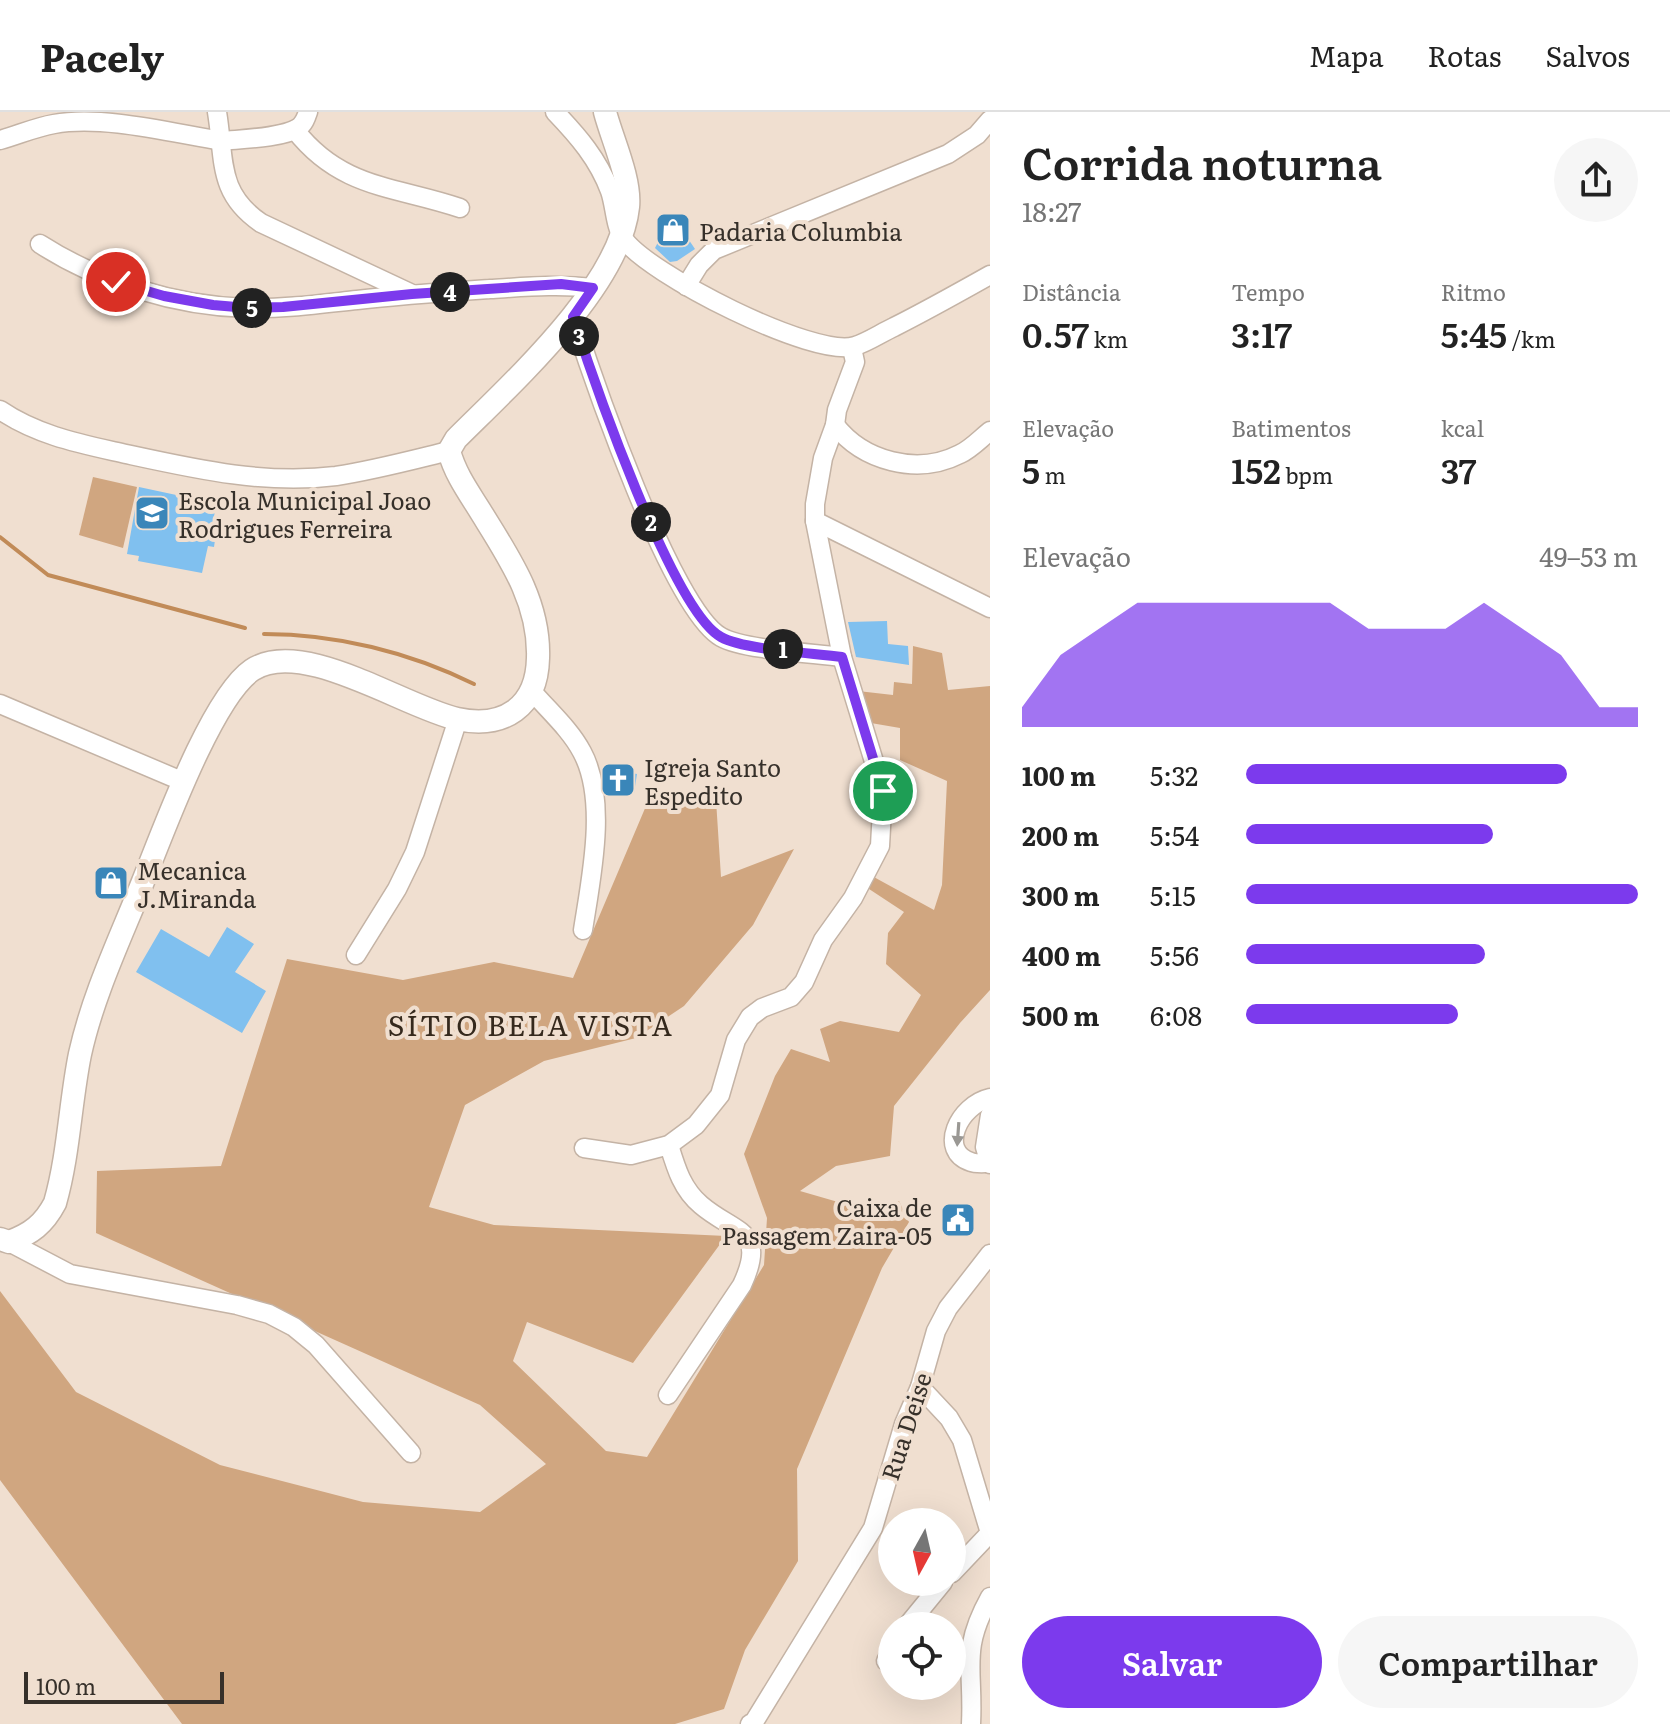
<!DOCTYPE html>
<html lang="pt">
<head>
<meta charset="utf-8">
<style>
  :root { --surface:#fff; --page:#f6f6f6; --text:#222; --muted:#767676; --line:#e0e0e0; --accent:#7c3aed }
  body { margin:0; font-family:Literata,serif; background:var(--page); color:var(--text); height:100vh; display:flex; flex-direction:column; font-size:30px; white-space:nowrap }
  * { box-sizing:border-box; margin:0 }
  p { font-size:26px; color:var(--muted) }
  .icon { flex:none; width:44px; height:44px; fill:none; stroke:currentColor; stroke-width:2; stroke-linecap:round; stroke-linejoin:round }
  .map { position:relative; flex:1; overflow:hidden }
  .side { display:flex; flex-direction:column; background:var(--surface); width:680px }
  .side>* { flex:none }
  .needle { width:52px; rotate:188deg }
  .fabs { position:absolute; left:878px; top:1396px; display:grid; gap:16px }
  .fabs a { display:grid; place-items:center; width:88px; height:88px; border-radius:50%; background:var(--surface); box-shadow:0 8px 32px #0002; font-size:40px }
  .scale { position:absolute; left:24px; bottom:20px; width:200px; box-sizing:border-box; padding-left:8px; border:4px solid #36302a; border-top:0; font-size:22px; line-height:28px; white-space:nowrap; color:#36302a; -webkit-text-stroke:6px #f0dfd0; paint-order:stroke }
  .pin { position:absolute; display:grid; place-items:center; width:68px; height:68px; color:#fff; margin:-34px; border:4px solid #fff; border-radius:50%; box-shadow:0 2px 8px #0007 }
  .km { position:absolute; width:40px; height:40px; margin:-20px; border-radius:50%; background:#222; color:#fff; font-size:22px; line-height:40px; text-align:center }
  .round { display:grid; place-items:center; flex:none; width:84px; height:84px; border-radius:42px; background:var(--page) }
  .headline { display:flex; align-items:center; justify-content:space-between; height:136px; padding:0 32px }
  h1 { font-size:44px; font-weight:600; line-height:60px }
  .metrics { display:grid; grid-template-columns:repeat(3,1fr); gap:12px; height:136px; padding:8px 32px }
  .metrics div { display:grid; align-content:center }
  .metrics b { font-size:34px; font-weight:600 }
  .metrics small { font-size:22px; font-weight:400 }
  .metrics p { font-size:22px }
  .chart { height:224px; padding:16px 32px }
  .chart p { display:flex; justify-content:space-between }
  .chart svg { width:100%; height:144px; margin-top:8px; fill:var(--accent); opacity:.7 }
  .cta { display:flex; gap:16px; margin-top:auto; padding:16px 32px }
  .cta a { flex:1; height:92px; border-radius:48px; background:var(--accent); color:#fff; font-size:32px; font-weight:600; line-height:92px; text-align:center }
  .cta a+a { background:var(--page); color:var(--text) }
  ul { padding:0 32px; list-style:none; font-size:26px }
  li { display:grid; grid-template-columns:128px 96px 1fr; align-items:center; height:60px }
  li i { height:20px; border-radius:10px; background:var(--accent) }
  header { display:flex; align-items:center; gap:48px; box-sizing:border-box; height:112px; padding:0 40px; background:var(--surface); border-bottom:2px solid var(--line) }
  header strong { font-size:38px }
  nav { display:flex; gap:44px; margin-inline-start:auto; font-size:28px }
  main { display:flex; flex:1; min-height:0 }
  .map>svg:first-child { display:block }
  .green { fill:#d0a680 }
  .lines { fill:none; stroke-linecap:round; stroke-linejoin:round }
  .stream { stroke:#c18b58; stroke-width:4 }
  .building { fill:#80c0ef }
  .minor-casing { stroke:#c4b3a5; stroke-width:21 }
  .major-casing { stroke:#c4b3a5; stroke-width:25 }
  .minor { stroke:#fff; stroke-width:18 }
  .major { stroke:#fff; stroke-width:22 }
  .oneway { fill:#9a9894 }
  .route-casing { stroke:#fff; stroke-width:16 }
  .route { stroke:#7c3aed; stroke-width:10 }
  .labels { text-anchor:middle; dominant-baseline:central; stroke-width:8; stroke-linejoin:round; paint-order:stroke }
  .poi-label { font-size:24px; fill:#36302a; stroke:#f0dfd0; text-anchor:start }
  .street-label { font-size:24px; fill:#36302a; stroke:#f0dfd0 }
  .quarter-label { font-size:28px; letter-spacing:2px; fill:#35291d; stroke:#f0dfd0 }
</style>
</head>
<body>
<header>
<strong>Pacely</strong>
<nav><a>Mapa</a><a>Rotas</a><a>Salvos</a></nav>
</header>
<main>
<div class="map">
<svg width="990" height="1612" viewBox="0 0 990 1612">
  <rect width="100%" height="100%" fill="#f0dfd0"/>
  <g class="green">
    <polygon points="93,365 137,375 123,436 79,423"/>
    <polygon points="913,534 942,541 948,578 990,574 990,878 960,911 894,994 890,1044 836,1054 800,1079 838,1090 899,1089 909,1110 882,1156 797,1357 798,1449 745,1538 724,1597 675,1612 182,1612 0,1368 0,1179 76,1280 220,1353 363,1390 480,1400 546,1352 480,1293 96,1121 97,1059 221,1054 287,847 403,868 494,850 573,866 646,694 716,688 721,765 794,737 753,813 684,894 636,926 544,949 465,993 429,1095 494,1113 726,1124 633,1251 527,1210 513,1249 606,1339 647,1345 764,1153 767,1106 744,1042 775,964 791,937 830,950 820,917 840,909 899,920 921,883 886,852 888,821 904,800 866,775 872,764 934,798 942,773 947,669 900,648 900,616 865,610 858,579 893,583 894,570 912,572"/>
  </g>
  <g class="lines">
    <g class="stream">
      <polyline points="0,425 48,463 245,516"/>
      <path d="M 264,522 C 336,522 409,540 474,572"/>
    </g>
  </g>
  <g class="building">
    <polygon points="672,103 695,137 677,149 670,150 655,136"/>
    <polygon points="139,375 181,384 182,380 217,388 211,421 216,421 214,435 208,434 202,461 138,449 139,444 127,442"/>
    <polygon points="887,509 888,532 908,534 909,553 856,545 848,510"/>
    <polygon points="602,656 637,662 634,681 605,675"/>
    <polygon points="227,815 254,832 235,860 266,879 242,921 136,860 161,817 209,845"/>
  </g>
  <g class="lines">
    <defs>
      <g id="minor">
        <path d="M 217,0 C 225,48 217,81 261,111 L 412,182"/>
        <path d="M 555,0 C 578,24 598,47 610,79 C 615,93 615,114 623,126 C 647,162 815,247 855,234 C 868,230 881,221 894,215 C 926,199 958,181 990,163"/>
        <path d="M 295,18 C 341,77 395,74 460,96"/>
        <path d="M 0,28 C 18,23 36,15 54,12 C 103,3 172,21 222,29 C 241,27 282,26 298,16 C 304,12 306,6 308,0"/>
        <path d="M 40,132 C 101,171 176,194 247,196 C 284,197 320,192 357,188 C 401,183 446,180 490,177 C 525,175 558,172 593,176"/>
        <polyline points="686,174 699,153 714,138 948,42 977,23 990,8"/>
        <path d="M 573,205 C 592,264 672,498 721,525 C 744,538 813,541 842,545"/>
        <path d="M 0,298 C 38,324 82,332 126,342 C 195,357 265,373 336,364 C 375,358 412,348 449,339"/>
        <path d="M 835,313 C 863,349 917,364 960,342 C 971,337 980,327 990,319"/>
        <polyline points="815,409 990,496"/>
        <path d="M 531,578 C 548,598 570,617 582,640 C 608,688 591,766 583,818"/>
        <polyline points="0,592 184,670"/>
        <polyline points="356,843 397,777 415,740 458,607"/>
        <polyline points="990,1003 985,1035 990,1052"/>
        <polyline points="584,1036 631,1043 669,1033 696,1013 720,983 736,928 750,905 762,896 791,885 804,870 823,828 853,786 880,734 883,679 842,545 815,409 815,392 823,346 835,313 837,298 855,250 852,236"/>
        <path d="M 990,1051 C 984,1051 976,1052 971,1050 C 937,1039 959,993 990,986"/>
        <polyline points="9,1130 70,1162 237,1193 269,1202 294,1215 316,1233 411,1341"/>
        <polyline points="920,1275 949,1306 962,1328 990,1421 952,1461"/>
        <path d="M 668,1283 L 742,1173 C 768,1117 735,1122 701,1093 C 682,1077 676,1056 669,1033"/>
        <polyline points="907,1514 943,1470"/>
        <polyline points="886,1549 892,1538"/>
        <polyline points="750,1612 754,1610 873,1416 904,1312 920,1275 936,1219 948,1196 990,1142"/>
        <path d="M 971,1612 C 974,1556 960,1539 990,1485"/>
      </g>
      <path id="major" d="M 0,1127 L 9,1130 C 31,1122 44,1112 55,1091 C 69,1042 70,991 80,942 C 93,883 120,827 142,772 C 162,723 211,586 252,558 C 302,525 404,595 457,607 C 504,617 537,595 538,546 C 540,489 508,444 479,397 C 467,378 455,361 449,339 L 456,327 C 512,271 620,174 628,95 C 631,67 612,27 605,0"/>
    </defs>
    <use href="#minor" class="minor-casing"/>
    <use href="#major" class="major-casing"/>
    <use href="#minor" class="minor"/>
    <use href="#major" class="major"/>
  </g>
  <defs><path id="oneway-solid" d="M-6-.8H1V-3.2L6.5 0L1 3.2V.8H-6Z" transform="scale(2)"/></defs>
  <use class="oneway" href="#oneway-solid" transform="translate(958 1022) rotate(94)"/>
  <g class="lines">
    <defs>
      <path id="route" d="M 116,170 L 164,184 L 213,193 L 248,196 L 283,195 L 412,182 L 561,172 L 593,176 L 573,205 C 592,264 672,498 721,525 C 744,538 813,541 842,545 L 883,679"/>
    </defs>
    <use href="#route" class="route-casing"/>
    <use href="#route" class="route"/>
  </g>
  <defs>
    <symbol id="shop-square" viewBox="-11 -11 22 22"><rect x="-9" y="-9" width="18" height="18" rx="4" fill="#3a86b9" stroke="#f0dfd0"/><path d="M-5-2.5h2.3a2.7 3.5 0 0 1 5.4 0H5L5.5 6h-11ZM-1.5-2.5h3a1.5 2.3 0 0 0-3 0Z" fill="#fff"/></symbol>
    <symbol id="school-square" viewBox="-11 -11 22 22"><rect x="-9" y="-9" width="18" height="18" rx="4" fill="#3a86b9" stroke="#f0dfd0"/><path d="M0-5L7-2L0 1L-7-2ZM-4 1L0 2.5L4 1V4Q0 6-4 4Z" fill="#fff"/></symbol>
    <symbol id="church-square" viewBox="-11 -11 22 22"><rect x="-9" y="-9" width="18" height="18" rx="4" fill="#3a86b9" stroke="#f0dfd0"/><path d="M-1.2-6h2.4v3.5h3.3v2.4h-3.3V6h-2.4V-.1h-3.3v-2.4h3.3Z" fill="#fff"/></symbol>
    <symbol id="civic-square" viewBox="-11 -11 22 22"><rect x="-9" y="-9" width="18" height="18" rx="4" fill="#3a86b9" stroke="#f0dfd0"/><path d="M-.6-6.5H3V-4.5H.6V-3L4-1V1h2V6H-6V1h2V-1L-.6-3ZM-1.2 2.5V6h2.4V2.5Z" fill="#fff"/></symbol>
  </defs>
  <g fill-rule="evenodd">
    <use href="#shop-square" x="653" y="98" width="40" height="40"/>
    <use href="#school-square" x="132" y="381" width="40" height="40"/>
    <use href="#church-square" x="598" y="648" width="40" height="40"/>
    <use href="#shop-square" x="91" y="751" width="40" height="40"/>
    <use href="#civic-square" x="938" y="1088" width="40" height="40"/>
  </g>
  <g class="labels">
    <g class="poi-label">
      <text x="699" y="118">Padaria Columbia</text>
      <text x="178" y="387">Escola Municipal Joao<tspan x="178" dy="28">Rodrigues Ferreira</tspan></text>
      <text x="644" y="654">Igreja Santo<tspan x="644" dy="28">Espedito</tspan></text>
      <text x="137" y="757">Mecanica<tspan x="137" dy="28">J.Miranda</tspan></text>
      <text x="932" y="1094" text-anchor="end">Caixa de<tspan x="932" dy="28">Passagem Zaira-05</tspan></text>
    </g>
    <g class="street-label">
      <text transform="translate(905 1314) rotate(-72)">Rua Deise</text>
    </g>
    <g class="quarter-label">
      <text x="531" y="912">SÍTIO BELA VISTA</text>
    </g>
  </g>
</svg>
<div class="fabs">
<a><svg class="needle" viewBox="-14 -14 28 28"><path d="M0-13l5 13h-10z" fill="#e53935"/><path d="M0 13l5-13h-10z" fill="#767676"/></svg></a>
<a><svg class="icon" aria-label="locate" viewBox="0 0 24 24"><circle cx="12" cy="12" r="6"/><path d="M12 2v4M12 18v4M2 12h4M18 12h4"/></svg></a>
</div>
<div class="scale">100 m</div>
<div class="pin" style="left:883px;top:679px;background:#1e9e55"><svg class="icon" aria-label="arrive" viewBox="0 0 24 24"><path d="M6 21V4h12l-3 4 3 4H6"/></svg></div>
<div class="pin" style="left:116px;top:170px;background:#d93025"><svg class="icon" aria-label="check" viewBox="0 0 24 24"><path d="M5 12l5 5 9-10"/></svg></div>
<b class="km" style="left:783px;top:537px">1</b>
<b class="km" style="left:651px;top:410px">2</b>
<b class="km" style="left:579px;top:224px">3</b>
<b class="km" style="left:450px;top:180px">4</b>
<b class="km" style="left:252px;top:196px">5</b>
</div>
<section class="side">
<div class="headline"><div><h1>Corrida noturna</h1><p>18:27</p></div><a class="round"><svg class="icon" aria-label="share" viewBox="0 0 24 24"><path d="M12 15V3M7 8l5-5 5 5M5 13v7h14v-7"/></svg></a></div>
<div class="metrics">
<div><p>Distância</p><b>0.57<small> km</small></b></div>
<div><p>Tempo</p><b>3:17</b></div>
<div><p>Ritmo</p><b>5:45<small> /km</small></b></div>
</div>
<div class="metrics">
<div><p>Elevação</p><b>5<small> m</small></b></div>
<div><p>Batimentos</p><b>152<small> bpm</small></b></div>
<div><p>kcal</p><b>37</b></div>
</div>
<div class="chart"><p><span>Elevação</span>49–53 m</p>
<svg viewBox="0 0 160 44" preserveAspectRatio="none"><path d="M0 44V38L10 22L20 14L30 6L40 6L50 6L60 6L70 6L80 6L90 14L100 14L110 14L120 6L130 14L140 22L150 38L160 38V44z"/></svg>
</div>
<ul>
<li><b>100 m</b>5:32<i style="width:82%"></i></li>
<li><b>200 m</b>5:54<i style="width:63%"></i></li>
<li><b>300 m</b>5:15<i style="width:100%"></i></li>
<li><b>400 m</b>5:56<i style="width:61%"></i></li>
<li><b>500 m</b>6:08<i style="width:54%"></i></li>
</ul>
<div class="cta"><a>Salvar</a><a>Compartilhar</a></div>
</section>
</main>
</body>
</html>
